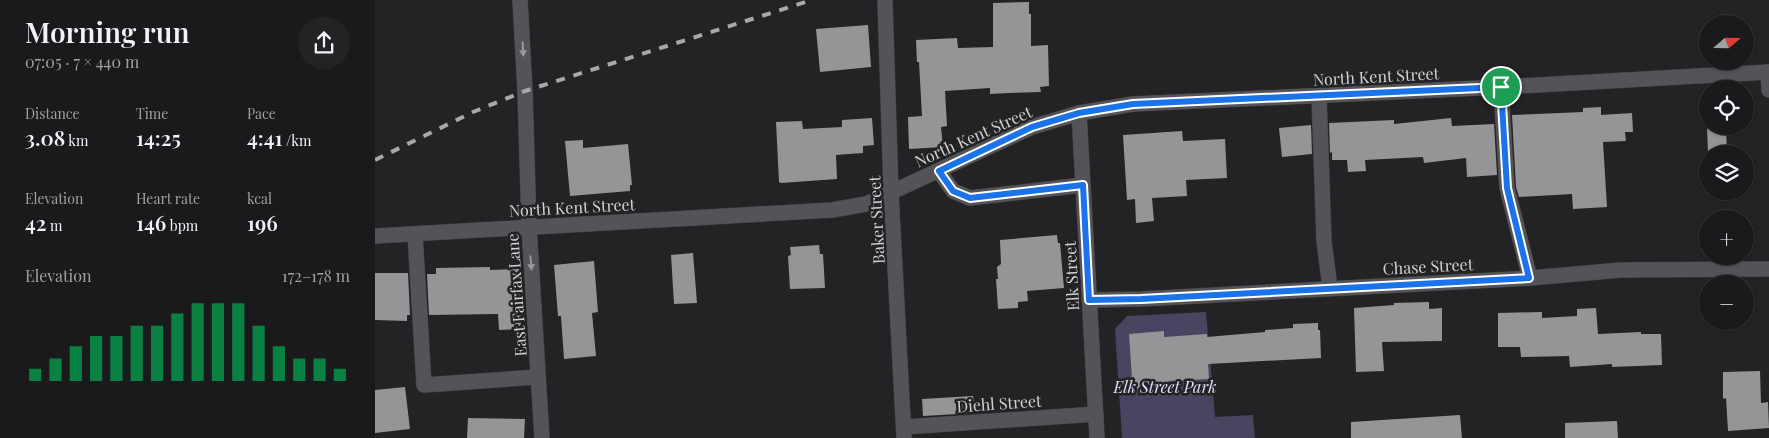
<!DOCTYPE html>
<html lang="en">
<head>
<meta charset="utf-8">
<style>
  :root { --surface:#1a1a1c; --page:#232325; --text:#f1f3f6; --muted:#9fa1a3; --line:#38383b; --accent:#0b8043 }
  body { margin:0; font-family:"Playfair Display",serif; background:var(--page); color:var(--text); height:100vh; display:flex; flex-direction:column; font-size:19px; white-space:nowrap }
  * { box-sizing:border-box; margin:0 }
  p { font-size:16px; color:var(--muted) }
  .icon { flex:none; width:28px; height:28px; fill:none; stroke:currentColor; stroke-width:2; stroke-linecap:round; stroke-linejoin:round }
  .map { position:relative; flex:1; overflow:hidden }
  .side { display:flex; flex-direction:column; background:var(--surface); width:375px }
  .side>* { flex:none }
  .needle { width:32px; rotate:70deg }
  .tools { position:absolute; left:1324px; top:15px; display:grid; gap:10px }
  .tools a { display:grid; place-items:center; width:55px; height:55px; border-radius:50%; background:var(--surface); box-shadow:0 1px 4px #0004,0 0 0 1px var(--line); font-size:25px }
  .pin { position:absolute; display:grid; place-items:center; width:42px; height:42px; color:#fff; margin:-21px; border:2px solid #fff; border-radius:50%; box-shadow:0 1px 5px #0007 }
  .round { display:grid; place-items:center; flex:none; width:52px; height:52px; border-radius:26px; background:var(--page) }
  .head { display:flex; align-items:center; justify-content:space-between; height:85px; padding:0 25px }
  h1 { font-size:28px; font-weight:600; line-height:38px }
  .stats { display:grid; grid-template-columns:repeat(3,1fr); gap:8px; height:85px; padding:5px 25px }
  .stats div { display:grid; align-content:center }
  .stats b { font-size:21px; font-weight:600 }
  .stats small { font-size:14px; font-weight:400 }
  .stats p { font-size:14px }
  .chart { height:140px; padding:10px 25px }
  .chart p { display:flex; justify-content:space-between }
  .chart svg { width:100%; height:90px; margin-top:5px; stroke:var(--accent); stroke-width:6 }
  main { display:flex; flex:1; min-height:0 }
  .map>svg:first-child { display:block }
  .green { fill:#484560 }
  .building { fill:#959598 }
  .lines { fill:none; stroke-linecap:round; stroke-linejoin:round }
  .minor-casing { stroke:#3f3f41; stroke-width:16 }
  .minor { stroke:#545357; stroke-width:15 }
  .rail { stroke:#a8a8aa; stroke-width:4; stroke-dasharray:9 9; stroke-linecap:butt }
  .oneway { fill:#99989b }
  .route-casing { stroke:#fff; stroke-width:10 }
  .route { stroke:#1a73e8; stroke-width:6 }
  .labels { text-anchor:middle; dominant-baseline:central; stroke-width:5; stroke-linejoin:round; paint-order:stroke }
  .street-label { font-size:16px; fill:#d2d1d3; stroke:#232325 }
  .park-label { font-size:16px; font-style:italic; fill:#e1dff8; stroke:#232325 }
</style>
</head>
<body>
<main>
<section class="side">
<div class="head"><div><h1>Morning run</h1><p>07:05 · 7 × 440 m</p></div><a class="round"><svg class="icon" aria-label="share" viewBox="0 0 24 24"><path d="M12 15V3M7 8l5-5 5 5M5 13v7h14v-7"/></svg></a></div>
<div class="stats">
<div><p>Distance</p><b>3.08<small> km</small></b></div>
<div><p>Time</p><b>14:25</b></div>
<div><p>Pace</p><b>4:41<small> /km</small></b></div>
</div>
<div class="stats">
<div><p>Elevation</p><b>42<small> m</small></b></div>
<div><p>Heart rate</p><b>146<small> bpm</small></b></div>
<div><p>kcal</p><b>196</b></div>
</div>
<div class="chart"><p><span>Elevation</span>172–178 m</p>
<svg viewBox="0 0 160 44" preserveAspectRatio="none"><path d="M5 44V38M15 44V33M25 44V27M35 44V22M45 44V22M55 44V17M65 44V17M75 44V11M85 44V6M95 44V6M105 44V6M115 44V17M125 44V27M135 44V33M145 44V33M155 44V38"/></svg>
</div>
</section>
<div class="map">
<svg width="1394" height="438" viewBox="0 0 1394 438">
  <rect width="100%" height="100%" fill="#232325"/>
  <polygon class="green" points="831,312 840,417 878,415 880,438 747,438 740,329 752,316"/>
  <g class="building">
    <polygon points="654,2 654,14 656,14 656,46 673,45 674,86 665,87 666,92 634,93 615,94 615,88 570,91 572,126 566,127 568,147 534,149 533,117 547,116 544,62 542,62 541,40 582,38 583,48 618,47 618,3"/>
    <polygon points="493,25 496,67 445,72 441,29"/>
    <polygon points="1226,107 1226,115 1257,113 1258,132 1250,132 1251,141 1228,142 1232,207 1198,209 1197,194 1144,197 1141,187 1137,115 1208,112 1208,108"/>
    <polygon points="497,118 499,145 488,146 488,153 461,155 462,179 406,183 404,182 401,122 427,121 428,129 467,127 467,120"/>
    <polygon points="1076,118 1077,126 1119,124 1122,175 1092,177 1091,158 1049,163 1048,157 990,160 991,171 973,172 972,160 957,160 957,152 955,153 954,123 1019,120 1019,124"/>
    <polygon points="936,125 937,154 907,157 904,128"/>
    <polygon points="1332,126 1351,126 1352,154 1333,154"/>
    <polygon points="807,131 808,141 850,139 852,178 811,180 812,196 777,198 779,221 761,223 760,199 752,200 748,135"/>
    <polygon points="208,140 208,148 253,144 257,185 255,185 255,191 195,196 190,141"/>
    <polygon points="682,235 683,243 685,243 689,288 652,291 653,301 643,302 643,308 623,309 621,279 623,279 622,267 626,264 625,240"/>
    <polygon points="444,245 445,254 448,254 450,288 415,289 413,256 416,255 415,247"/>
    <polygon points="318,253 322,303 299,304 296,255"/>
    <polygon points="219,261 223,312 217,313 221,356 189,359 186,316 183,316 179,265"/>
    <polygon points="115,267 115,270 144,269 144,276 148,276 150,322 146,322 146,329 124,330 123,314 54,315 52,274 61,274 61,268"/>
    <polygon points="0,273 33,273 35,315 32,315 32,321 0,320"/>
    <polygon points="1054,302 1054,309 1067,308 1067,341 1007,342 1009,371 981,372 979,308 1019,305 1019,303"/>
    <polygon points="1221,308 1223,334 1266,332 1266,334 1286,334 1287,365 1237,367 1237,364 1195,367 1194,356 1146,357 1145,347 1123,347 1123,313 1167,312 1167,318 1202,316 1202,309"/>
    <polygon points="943,323 943,330 945,330 946,358 833,364 834,379 793,381 794,391 758,394 754,334 789,331 789,337 832,334 832,337 890,332 890,330 918,328 918,324"/>
    <polygon points="1385,371 1386,403 1393,402 1394,428 1353,431 1351,398 1348,399 1348,372"/>
    <polygon points="30,387 35,429 0,433 0,390"/>
    <polygon points="598,396 600,413 548,416 547,399"/>
    <polygon points="1085,415 1087,438 976,438 976,422"/>
    <polygon points="93,418 150,419 149,438 92,438"/>
    <polygon points="1242,421 1243,438 1190,438 1190,423"/>
  </g>
  <g class="lines">
    <defs>
      <g id="minor">
        <polyline points="145,0 150,91 154,227 167,438"/>
        <polyline points="510,0 516,192 529,438"/>
        <polyline points="1393,72 1394,90"/>
        <polyline points="1126,87 1132,188 1155,278"/>
        <polyline points="944,96 949,241 955,288"/>
        <polyline points="704,113 722,438"/>
        <polyline points="564,171 578,191 595,198 708,185"/>
        <polyline points="40,234 49,385 163,377"/>
        <polyline points="0,236 457,210 491,204 657,127 704,113 758,104 1126,87 1394,72"/>
        <polyline points="714,300 766,299 1155,278 1246,270 1394,269"/>
        <polyline points="529,427 721,414"/>
      </g>
    </defs>
    <use href="#minor" class="minor-casing"/>
    <use href="#minor" class="minor"/>
    <polyline class="rail" points="0,160 98,112 150,91 437,0"/>
  </g>
  <defs><path id="oneway-solid" d="M-6-.8H1V-3.2L6.5 0L1 3.2V.8H-6Z" transform="scale(1.25)"/></defs>
  <g class="oneway">
    <use href="#oneway-solid" transform="translate(148 49) rotate(87)"/>
    <use href="#oneway-solid" transform="translate(156 263) rotate(85)"/>
  </g>
  <g class="lines">
    <defs>
      <polygon id="route" points="1126,87 1132,188 1154,278 766,299 714,300 708,185 595,198 578,191 564,171 657,127 704,113 758,104"/>
    </defs>
    <use href="#route" class="route-casing"/>
    <use href="#route" class="route"/>
  </g>
  <g class="labels">
    <g class="street-label">
      <text transform="translate(1001 76) rotate(-3)">North Kent Street</text>
      <text transform="translate(598 136) rotate(-24)">North Kent Street</text>
      <text transform="translate(197 207) rotate(-3)">North Kent Street</text>
      <text transform="translate(501 220) rotate(-93)">Baker Street</text>
      <text transform="translate(1053 266) rotate(-3)">Chase Street</text>
      <text transform="translate(696 276) rotate(-93)">Elk Street</text>
      <text transform="translate(141 295) rotate(-94)">East Fairfax Lane</text>
      <text transform="translate(624 403) rotate(-4)">Diehl Street</text>
    </g>
    <g class="park-label">
      <text x="790" y="386">Elk Street Park</text>
    </g>
  </g>
</svg>
<div class="tools">
<a><svg class="needle" viewBox="-14 -14 28 28"><path d="M0-13l5 13h-10z" fill="#e53935"/><path d="M0 13l5-13h-10z" fill="#9fa1a3"/></svg></a>
<a><svg class="icon" aria-label="locate" viewBox="0 0 24 24"><circle cx="12" cy="12" r="6"/><path d="M12 2v4M12 18v4M2 12h4M18 12h4"/></svg></a>
<a><svg class="icon" aria-label="layers" viewBox="0 0 24 24"><path d="M12 4l9 5-9 5-9-5zM3 14l9 5 9-5"/></svg></a>
<a>+</a>
<a>−</a>
</div>
<div class="pin" style="left:1126px;top:87px;background:#1e9e55"><svg class="icon" aria-label="arrive" viewBox="0 0 24 24"><path d="M6 21V4h12l-3 4 3 4H6"/></svg></div>
</div>
</main>
</body>
</html>
